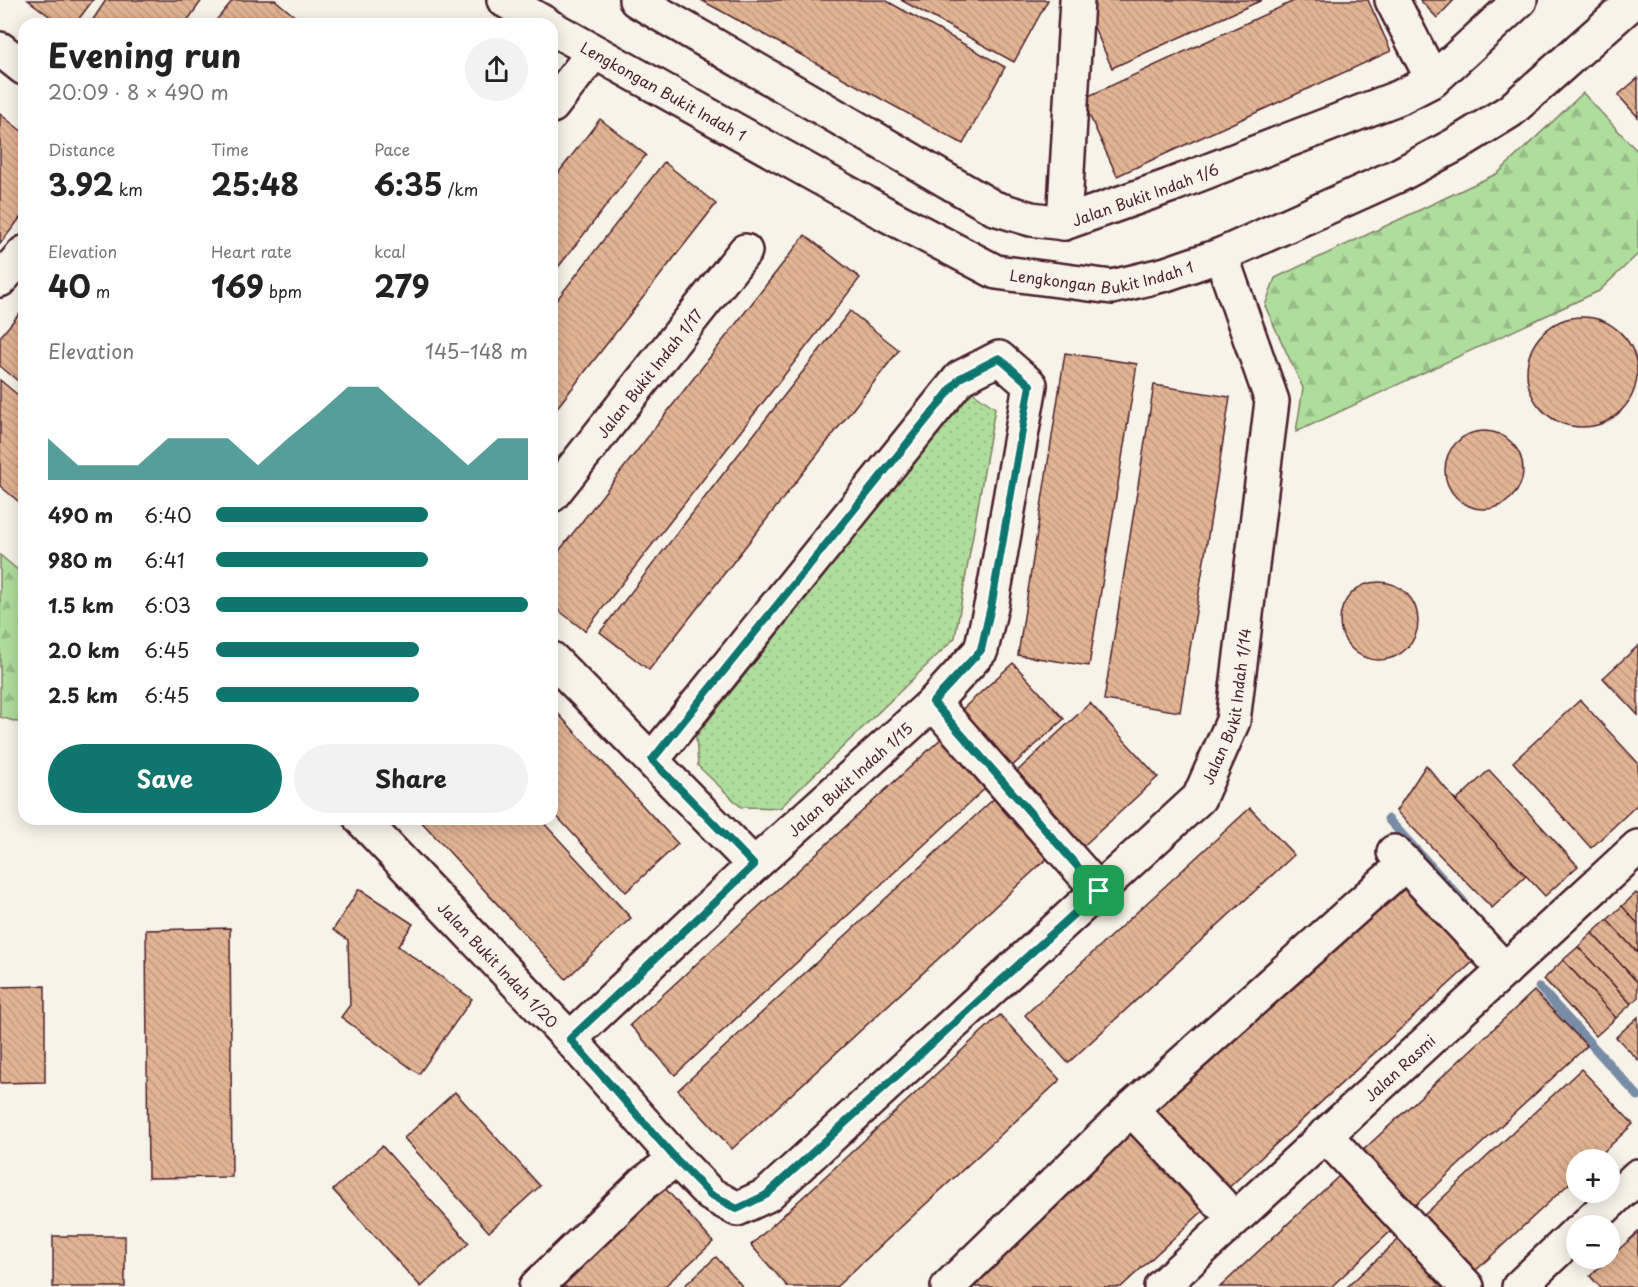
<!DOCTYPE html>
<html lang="en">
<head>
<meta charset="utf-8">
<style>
  :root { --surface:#fff; --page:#f2f2f2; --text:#222; --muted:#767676; --accent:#0f766e }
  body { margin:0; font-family:"Playpen Sans",sans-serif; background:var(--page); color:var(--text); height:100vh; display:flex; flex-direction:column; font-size:22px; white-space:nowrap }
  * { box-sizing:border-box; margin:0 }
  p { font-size:20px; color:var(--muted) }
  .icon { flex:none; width:33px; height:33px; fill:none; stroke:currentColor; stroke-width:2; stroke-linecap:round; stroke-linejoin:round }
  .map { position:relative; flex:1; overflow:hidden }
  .panel { position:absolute; left:18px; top:18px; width:540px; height:807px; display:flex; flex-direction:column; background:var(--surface); border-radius:18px; box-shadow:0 3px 15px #0003 }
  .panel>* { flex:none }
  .fabs { position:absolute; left:1566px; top:1149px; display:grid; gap:12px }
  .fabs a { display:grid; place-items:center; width:54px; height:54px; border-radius:50%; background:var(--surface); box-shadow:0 3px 15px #0003; font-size:30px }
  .pin { position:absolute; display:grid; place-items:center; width:51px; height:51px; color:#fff; margin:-26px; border-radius:12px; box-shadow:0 3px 9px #0006 }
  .round { display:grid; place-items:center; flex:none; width:63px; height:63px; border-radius:32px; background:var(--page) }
  .headline { display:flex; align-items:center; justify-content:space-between; height:102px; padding:0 30px }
  h1 { font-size:33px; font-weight:700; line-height:45px }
  .stats { display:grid; grid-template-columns:repeat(3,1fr); gap:9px; height:102px; padding:6px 30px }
  .stats div { display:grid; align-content:center }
  .stats b { font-size:30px; font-weight:700 }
  .stats small { font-size:16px; font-weight:400 }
  .stats p { font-size:16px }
  .chart { height:168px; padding:12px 30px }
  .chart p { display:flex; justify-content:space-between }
  .chart svg { width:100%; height:108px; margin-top:6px; fill:var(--accent); opacity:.7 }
  .cta { display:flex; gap:12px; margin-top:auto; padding:12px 30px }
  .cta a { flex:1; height:69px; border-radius:36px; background:var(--accent); color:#fff; font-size:24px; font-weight:700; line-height:69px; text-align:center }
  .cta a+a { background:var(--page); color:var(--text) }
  ul { padding:0 30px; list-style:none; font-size:20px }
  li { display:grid; grid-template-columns:96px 72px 1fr; align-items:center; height:45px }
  li i { height:15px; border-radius:8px; background:var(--accent) }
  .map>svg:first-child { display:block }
  .forest { fill:url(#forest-firs); stroke:#7c7e64; stroke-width:1.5 }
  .park { fill:url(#park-dots); stroke:#7c7e64; stroke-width:1.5 }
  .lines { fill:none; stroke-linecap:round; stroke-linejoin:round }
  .stream { stroke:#798ca6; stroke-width:9 }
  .building { fill:url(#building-back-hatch); stroke:#4a1f2b; stroke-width:1.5 }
  .minor-casing { stroke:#4a1f2b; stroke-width:38 }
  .minor { stroke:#f7f3e8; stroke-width:33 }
  .route-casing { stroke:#fff; stroke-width:12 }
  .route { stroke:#0f766e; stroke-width:8 }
  .labels { text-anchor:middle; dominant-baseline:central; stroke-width:5; stroke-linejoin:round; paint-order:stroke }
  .street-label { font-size:15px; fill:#4a1f2b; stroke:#f7f3e8 }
</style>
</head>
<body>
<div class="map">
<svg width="1638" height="1287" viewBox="0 0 1638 1287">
  <defs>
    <pattern id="forest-firs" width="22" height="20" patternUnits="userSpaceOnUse" patternTransform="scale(1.5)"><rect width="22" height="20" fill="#afdd9c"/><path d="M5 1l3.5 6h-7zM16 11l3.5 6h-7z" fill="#98bd87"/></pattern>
    <pattern id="park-dots" width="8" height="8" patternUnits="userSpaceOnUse" patternTransform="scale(1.5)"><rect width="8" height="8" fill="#afdd9c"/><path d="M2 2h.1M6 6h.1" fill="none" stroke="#98bd87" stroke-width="1.8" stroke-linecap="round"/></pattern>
    <pattern id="building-back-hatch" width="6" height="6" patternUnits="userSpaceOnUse" patternTransform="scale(1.5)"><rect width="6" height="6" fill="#e2b493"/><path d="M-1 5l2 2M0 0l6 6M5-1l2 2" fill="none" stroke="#c39a7f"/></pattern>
  </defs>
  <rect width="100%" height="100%" fill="#f7f3e8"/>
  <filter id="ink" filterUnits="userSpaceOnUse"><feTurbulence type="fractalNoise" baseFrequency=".0167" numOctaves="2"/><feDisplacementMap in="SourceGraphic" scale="12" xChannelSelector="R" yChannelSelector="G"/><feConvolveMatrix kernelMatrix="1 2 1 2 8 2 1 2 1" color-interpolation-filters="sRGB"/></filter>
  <g filter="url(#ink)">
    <g class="forest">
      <polygon points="1583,93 1638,152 1638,254 1599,291 1296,432 1303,388 1265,306 1275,278 1498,173"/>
      <polygon points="0,555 24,575 24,724 0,717"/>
    </g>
    <polygon class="park" points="971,391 995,408 955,638 780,808 741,807 698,766 696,736"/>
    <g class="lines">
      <g class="stream">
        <polyline points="1388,819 1463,901"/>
        <polyline points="1539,987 1638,1096"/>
      </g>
    </g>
    <g class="building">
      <polygon points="28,0 93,0 75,24 60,24"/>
      <polygon points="106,0 202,0 185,24 90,24"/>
      <polygon points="233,0 275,0 304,24 213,24"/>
      <polygon points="701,0 885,0 1005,67 963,144"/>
      <polygon points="901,0 1048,0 1014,62"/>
      <polygon points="1082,0 1262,0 1112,68"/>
      <polygon points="1296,0 1368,0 1391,51 1117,176 1082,99"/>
      <polygon points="1420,0 1454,0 1437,18"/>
      <polygon points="1638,78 1638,117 1618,95"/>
      <polygon points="0,114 24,133 24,213 0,244"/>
      <polygon points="600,119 646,155 552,275 552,181"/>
      <polygon points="664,162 716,204 552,414 552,306"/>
      <polygon points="805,235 860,278 585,631 552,605 552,560"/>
      <polygon points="24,308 24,386 0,366 0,337"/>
      <polygon points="850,311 899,350 649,670 600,632"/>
      <circle cx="1582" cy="372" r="55"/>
      <polygon points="1065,353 1137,364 1089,666 1018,655"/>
      <polygon points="0,380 24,400 24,506 0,486"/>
      <polygon points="1154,385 1230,397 1180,712 1104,700"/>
      <circle cx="1484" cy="470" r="39"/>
      <circle cx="1379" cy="621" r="39"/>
      <polygon points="1638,646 1638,715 1603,678"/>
      <polygon points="1013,663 1064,719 1008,770 957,714"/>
      <polygon points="1580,700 1638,763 1638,804 1591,848 1513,762"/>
      <polygon points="1090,703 1158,777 1077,852 1010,778"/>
      <polygon points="552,707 678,844 626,892 552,811"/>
      <polygon points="945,735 990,784 675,1075 630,1025"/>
      <polygon points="1426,765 1456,801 1526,876 1492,908 1396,811"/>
      <polygon points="1489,770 1578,866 1545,896 1456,801"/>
      <polygon points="999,794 1053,853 732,1149 678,1090"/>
      <polygon points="1250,808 1294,855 1068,1063 1025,1015"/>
      <polygon points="419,819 540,819 631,918 566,979"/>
      <polygon points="1404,883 1476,959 1225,1191 1152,1115"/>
      <polygon points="359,889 413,924 398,946 472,999 419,1074 341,1017 350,1005 348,940 333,930"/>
      <polygon points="1636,893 1638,895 1638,924 1622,906"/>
      <polygon points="1622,906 1638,924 1638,953 1607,920"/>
      <polygon points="1607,920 1638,953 1638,983 1592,933"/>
      <polygon points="230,928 232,1177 148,1178 146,930"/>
      <polygon points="1592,933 1638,983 1638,998 1631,1004 1578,947"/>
      <polygon points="1578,947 1631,1004 1616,1018 1563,960"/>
      <polygon points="1563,960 1616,1018 1596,1036 1544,979"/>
      <polygon points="45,986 45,1082 0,1083 0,987"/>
      <polygon points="1534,991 1587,1046 1411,1209 1359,1154"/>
      <polygon points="1000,1015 1060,1080 836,1287 788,1287 751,1245"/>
      <polygon points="1638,1017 1638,1060 1616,1037"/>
      <polygon points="1581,1069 1633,1124 1595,1160 1576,1160 1576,1177 1473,1273 1421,1218"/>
      <polygon points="455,1092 540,1186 489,1232 404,1138"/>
      <polygon points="1131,1131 1204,1210 1121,1287 964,1287"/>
      <polygon points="382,1146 469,1243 421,1287 333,1190"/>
      <polygon points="1339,1176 1391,1231 1331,1287 1220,1287"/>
      <polygon points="663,1186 713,1242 664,1287 552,1287"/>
      <polygon points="1638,1232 1638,1287 1600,1287 1590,1276"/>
      <rect x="53" y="1236" width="72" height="51"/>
      <polygon points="1399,1239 1445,1287 1347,1287"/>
      <polygon points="716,1257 743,1287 683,1287"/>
    </g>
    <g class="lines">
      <defs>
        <g id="minor">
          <polyline points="504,0 546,24"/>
          <path id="s1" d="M 636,0 L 994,208 L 1031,219 L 1064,223 L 1169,186 L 1400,97 L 1433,80 L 1520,0"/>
          <polyline points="1392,0 1433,80"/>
          <path id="s2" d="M 552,28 L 880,211 L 996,272 L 1112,287 L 1166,274 L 1221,255 L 1399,175 L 1455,145 L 1510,111 L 1635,0"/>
          <polyline points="0,49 24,68"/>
          <polyline points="552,106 594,52"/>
          <polyline points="1064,223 1077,0"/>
          <polyline points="0,280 24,253"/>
          <path id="s3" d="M 552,495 L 745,251"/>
          <polyline points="552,659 754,865"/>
          <polyline points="933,703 1099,891"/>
          <path id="s4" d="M 361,819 L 570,1039 L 676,1159 L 710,1194 L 737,1209 L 767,1195 L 1199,798 L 1233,721 L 1272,401 L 1221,255"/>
          <polyline points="1394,852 1505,970"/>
          <path id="s5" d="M 570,1039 L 754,865 L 933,703 L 981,650 L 992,602 L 1030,385 L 999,358 L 960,378 L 652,760"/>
          <polyline points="1131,1109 1234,1218"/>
          <polyline points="1325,1135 1467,1287"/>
          <polyline points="1585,1226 1638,1176"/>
          <polyline points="536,1287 645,1182 676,1159"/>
          <polyline points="948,1287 1131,1109 1406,863"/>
          <path id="s6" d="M 1161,1287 L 1638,847"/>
          <polyline points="1519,1287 1576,1233"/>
        </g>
      </defs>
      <use href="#minor" class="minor-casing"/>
      <use href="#minor" class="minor"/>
    </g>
  </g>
  <g class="lines" filter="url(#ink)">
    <defs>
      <polygon id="route" points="999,358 1030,385 992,602 981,650 933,702 1099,891 766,1195 737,1209 710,1194 676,1159 570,1039 754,865 652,760 960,378"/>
    </defs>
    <use href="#route" class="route-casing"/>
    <use href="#route" class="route"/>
  </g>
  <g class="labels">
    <g class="street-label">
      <text stroke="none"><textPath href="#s2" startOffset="128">Lengkongan Bukit Indah 1</textPath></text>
      <text stroke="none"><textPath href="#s1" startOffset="572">Jalan Bukit Indah 1/6</textPath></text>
      <text stroke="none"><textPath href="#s2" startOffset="614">Lengkongan Bukit Indah 1</textPath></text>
      <text stroke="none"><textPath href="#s3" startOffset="156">Jalan Bukit Indah 1/17</textPath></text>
      <text stroke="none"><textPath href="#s4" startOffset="1260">Jalan Bukit Indah 1/14</textPath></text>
      <text stroke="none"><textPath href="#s5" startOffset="382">Jalan Bukit Indah 1/15</textPath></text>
      <text stroke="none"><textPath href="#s4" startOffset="200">Jalan Bukit Indah 1/20</textPath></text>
      <text stroke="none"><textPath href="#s6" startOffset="324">Jalan Rasmi</textPath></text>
    </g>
  </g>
</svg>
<div class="fabs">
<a>+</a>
<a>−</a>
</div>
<div class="pin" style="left:1099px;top:891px;background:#1e9e55"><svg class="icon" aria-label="arrive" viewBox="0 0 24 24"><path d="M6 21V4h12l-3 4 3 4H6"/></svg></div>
<section class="panel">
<div class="headline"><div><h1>Evening run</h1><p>20:09 · 8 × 490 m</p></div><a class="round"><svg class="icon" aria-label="share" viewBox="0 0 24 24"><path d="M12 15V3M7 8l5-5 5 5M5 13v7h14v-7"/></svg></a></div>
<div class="stats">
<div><p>Distance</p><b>3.92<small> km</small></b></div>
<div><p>Time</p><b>25:48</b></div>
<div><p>Pace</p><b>6:35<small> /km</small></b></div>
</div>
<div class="stats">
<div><p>Elevation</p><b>40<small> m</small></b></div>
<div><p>Heart rate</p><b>169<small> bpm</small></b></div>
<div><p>kcal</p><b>279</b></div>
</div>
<div class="chart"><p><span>Elevation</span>145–148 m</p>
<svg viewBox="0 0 160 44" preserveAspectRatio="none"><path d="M0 44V27L10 38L20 38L30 38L40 27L50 27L60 27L70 38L80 27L90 17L100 6L110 6L120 17L130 27L140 38L150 27L160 27V44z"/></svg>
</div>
<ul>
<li><b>490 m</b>6:40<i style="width:68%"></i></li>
<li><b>980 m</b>6:41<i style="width:68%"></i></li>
<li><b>1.5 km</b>6:03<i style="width:100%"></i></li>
<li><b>2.0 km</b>6:45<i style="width:65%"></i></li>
<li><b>2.5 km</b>6:45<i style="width:65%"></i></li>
</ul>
<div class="cta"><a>Save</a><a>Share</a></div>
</section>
</div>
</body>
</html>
